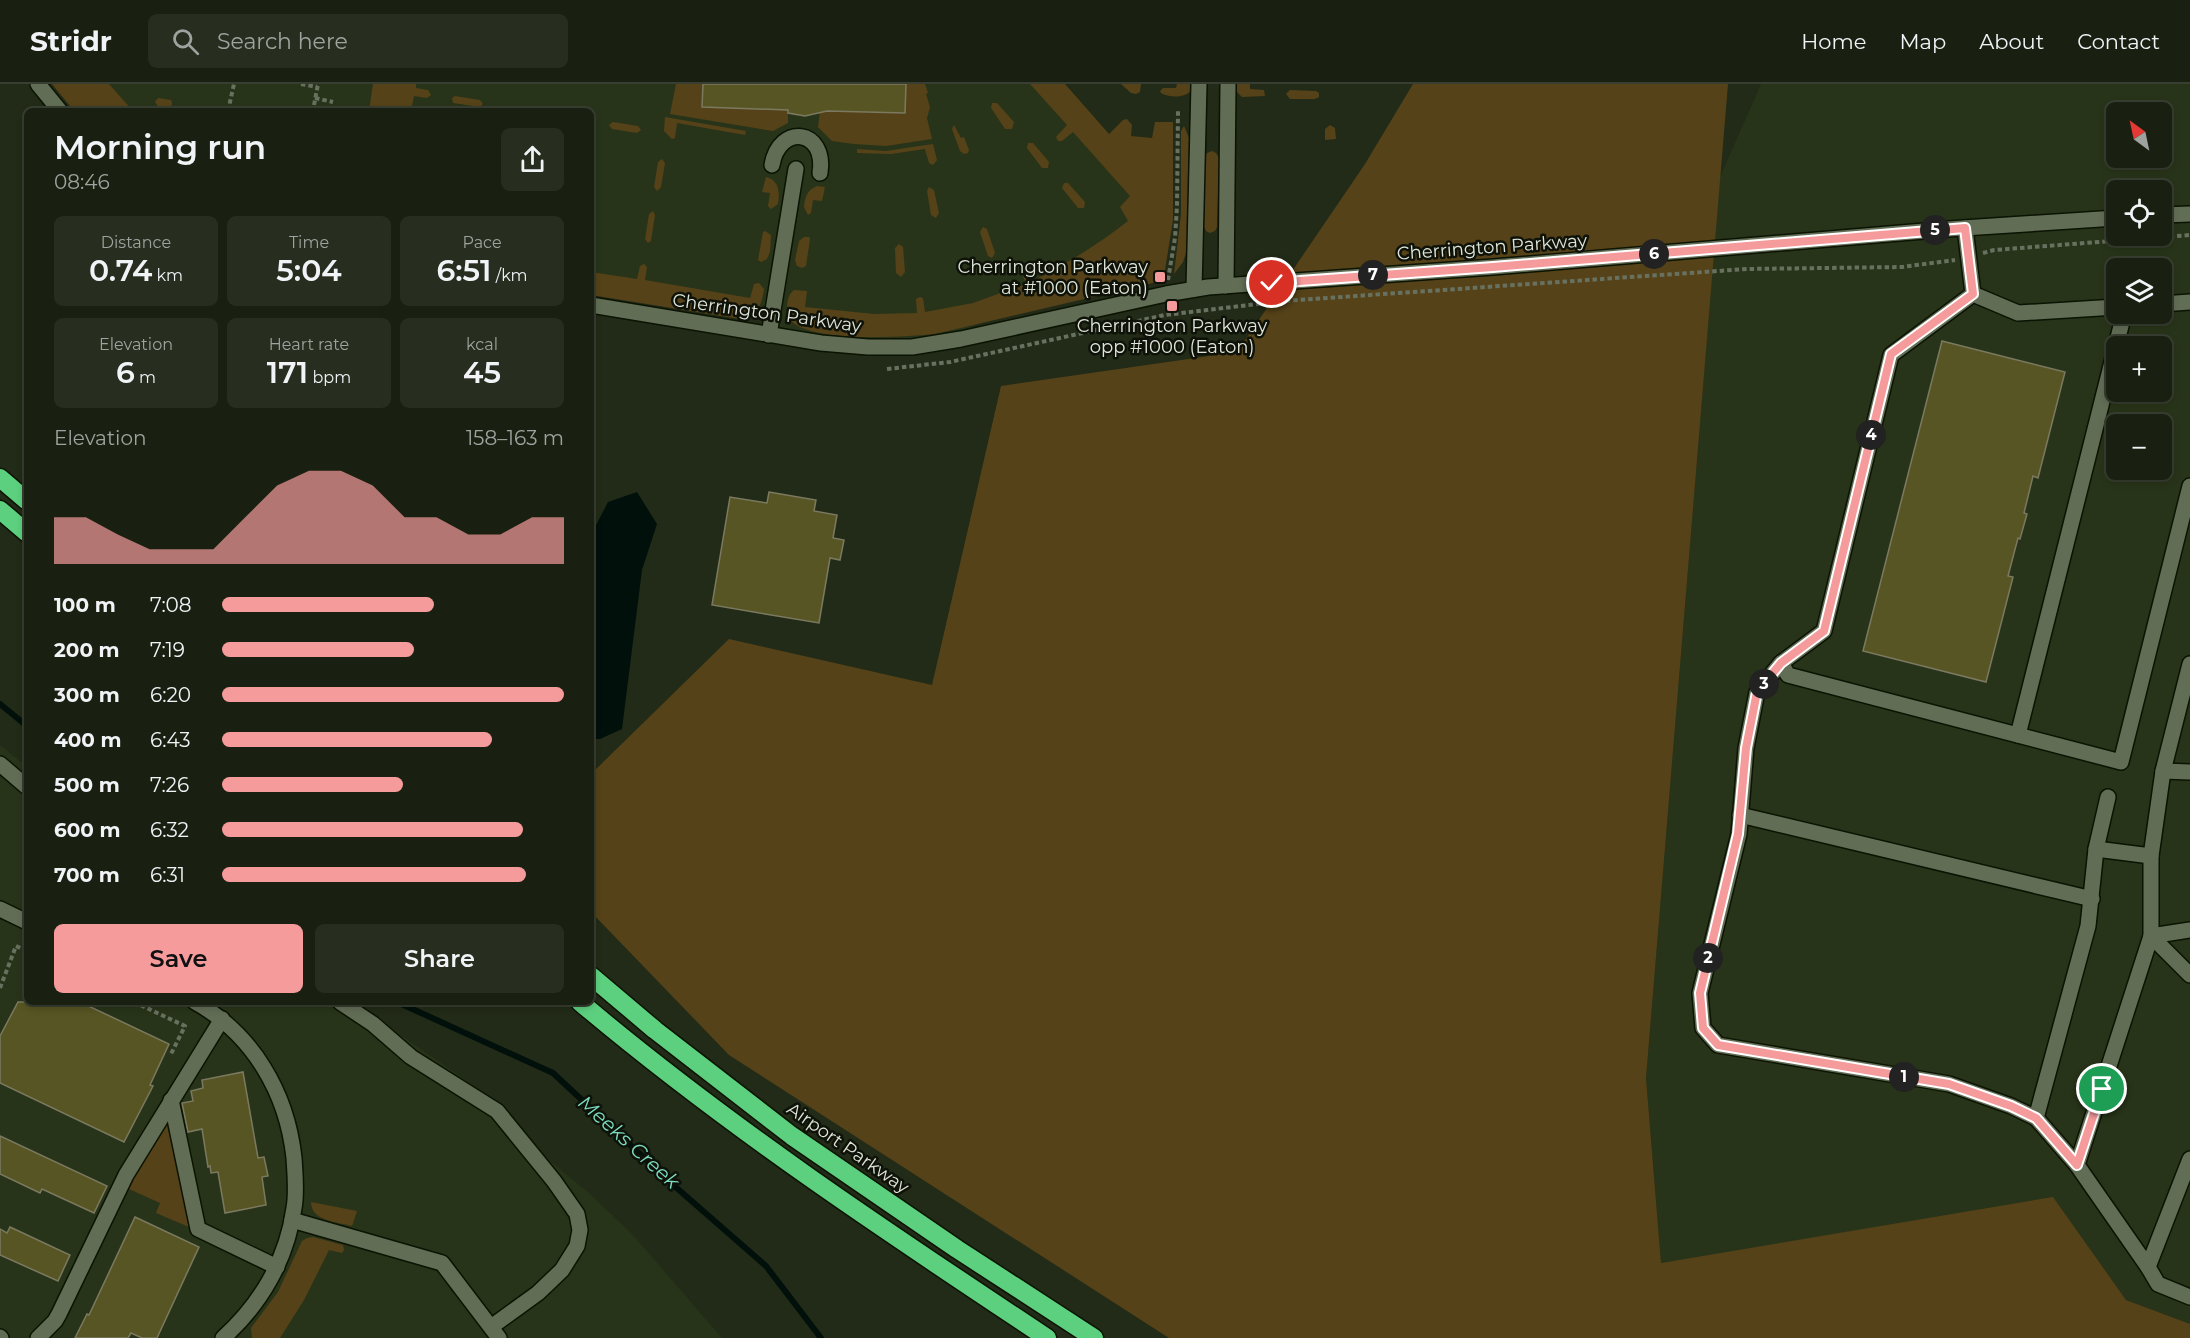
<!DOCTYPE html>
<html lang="en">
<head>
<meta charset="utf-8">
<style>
  :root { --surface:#1a2011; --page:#272d1f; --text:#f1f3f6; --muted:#9fa39f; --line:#383e31; --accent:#f59b9b }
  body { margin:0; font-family:Montserrat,sans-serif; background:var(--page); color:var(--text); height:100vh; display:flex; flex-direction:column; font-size:22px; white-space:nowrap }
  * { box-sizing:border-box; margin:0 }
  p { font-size:20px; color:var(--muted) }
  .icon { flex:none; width:33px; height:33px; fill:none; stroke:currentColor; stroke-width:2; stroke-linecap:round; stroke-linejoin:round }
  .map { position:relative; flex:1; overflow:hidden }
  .details { position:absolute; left:24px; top:24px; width:570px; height:897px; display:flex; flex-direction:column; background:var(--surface); border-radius:9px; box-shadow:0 3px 9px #0003,0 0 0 2px var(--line) }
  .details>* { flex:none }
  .needle { width:39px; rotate:327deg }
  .buttons { position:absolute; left:2106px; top:18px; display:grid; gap:12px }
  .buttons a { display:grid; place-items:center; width:66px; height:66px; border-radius:9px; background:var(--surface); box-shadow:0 3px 9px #0003,0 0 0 2px var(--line); font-size:30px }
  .pin { position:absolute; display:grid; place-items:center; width:51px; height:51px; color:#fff; margin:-26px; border:3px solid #fff; border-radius:50%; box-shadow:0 2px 6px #0007 }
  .km { position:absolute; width:30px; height:30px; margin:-15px; border-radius:50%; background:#222; color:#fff; font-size:16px; line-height:30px; text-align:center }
  .round { display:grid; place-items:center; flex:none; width:63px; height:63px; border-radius:9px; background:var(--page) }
  .headline { display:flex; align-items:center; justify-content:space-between; height:102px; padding:0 30px }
  h1 { font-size:33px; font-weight:600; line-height:45px }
  .stats { display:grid; grid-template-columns:repeat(3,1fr); gap:9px; height:102px; padding:6px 30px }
  .stats div { display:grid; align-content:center; border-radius:9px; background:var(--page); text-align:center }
  .stats b { font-size:30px; font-weight:600 }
  .stats small { font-size:16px; font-weight:400 }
  .stats p { font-size:16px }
  .chart { height:168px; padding:12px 30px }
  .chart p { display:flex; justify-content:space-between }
  .chart svg { width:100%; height:108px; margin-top:6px; fill:var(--accent); opacity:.7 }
  .action { display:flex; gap:12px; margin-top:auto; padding:12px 30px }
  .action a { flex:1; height:69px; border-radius:9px; background:var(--accent); color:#111; font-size:24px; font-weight:600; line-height:69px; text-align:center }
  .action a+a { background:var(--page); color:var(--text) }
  ul { padding:0 30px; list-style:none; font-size:20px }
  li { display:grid; grid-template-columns:96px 72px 1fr; align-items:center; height:45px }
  li i { height:15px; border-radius:8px; background:var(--accent) }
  header { display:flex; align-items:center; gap:36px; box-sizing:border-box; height:84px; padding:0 30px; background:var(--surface); border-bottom:2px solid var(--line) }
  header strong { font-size:28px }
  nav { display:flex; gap:33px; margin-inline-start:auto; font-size:21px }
  .search { width:420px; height:54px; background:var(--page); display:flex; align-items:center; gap:15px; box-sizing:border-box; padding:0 21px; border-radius:9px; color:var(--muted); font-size:22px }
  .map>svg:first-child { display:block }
  .built { fill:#283419; fill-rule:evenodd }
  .green { fill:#554218 }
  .water { fill:#01100b }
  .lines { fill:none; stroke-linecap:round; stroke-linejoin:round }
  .stream { stroke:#01100b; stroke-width:6 }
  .building { fill:#575523; stroke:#7b7a61; stroke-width:1.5 }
  .minor-casing { stroke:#0b1302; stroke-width:18 }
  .highway-casing { stroke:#0b1302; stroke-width:21 }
  .path { stroke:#68705f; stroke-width:4; stroke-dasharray:4.5 3; stroke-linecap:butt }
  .minor { stroke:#626d56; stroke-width:15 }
  .highway { stroke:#5dd07f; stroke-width:18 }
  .route-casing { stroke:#fff; stroke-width:12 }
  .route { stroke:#f59b9b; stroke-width:8 }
  .poi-dot { fill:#f59b9b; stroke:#0e1209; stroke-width:2 }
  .labels { text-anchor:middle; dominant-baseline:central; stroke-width:5; stroke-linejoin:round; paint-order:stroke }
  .street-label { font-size:18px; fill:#dfe5d8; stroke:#0e1209 }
  .poi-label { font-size:18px; fill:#dfe5d8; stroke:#0e1209; text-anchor:end }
  .water-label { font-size:20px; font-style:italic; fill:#7cdcc0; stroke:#0e1209 }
</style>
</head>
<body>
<header>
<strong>Stridr</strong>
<div class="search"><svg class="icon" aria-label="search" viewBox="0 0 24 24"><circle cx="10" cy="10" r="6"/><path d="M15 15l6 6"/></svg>Search here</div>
<nav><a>Home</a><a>Map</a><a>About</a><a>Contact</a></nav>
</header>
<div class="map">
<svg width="2190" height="1254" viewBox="0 0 2190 1254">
  <rect width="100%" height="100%" fill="#222b17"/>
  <g class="built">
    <polygon points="106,0 377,0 372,27 127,27"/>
    <polygon points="397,0 1042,0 1160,131 1032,221 937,255 835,258 749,234 591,207 591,27 393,27"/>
    <path d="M 1761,0 L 2190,0 L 2190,1240 L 2126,1216 L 2053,1114 L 1661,1179 L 1646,994 L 1720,93 ZM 2116,28 L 2162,28 L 2162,74 L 2116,74 ZM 2116,106 L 2162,106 L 2162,152 L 2116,152 ZM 2116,184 L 2162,184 L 2162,230 L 2116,230 ZM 2116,262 L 2162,262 L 2162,308 L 2116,308 ZM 2116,340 L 2162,340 L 2162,386 L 2116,386 Z"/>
    <polygon points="0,661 27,683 27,918 352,918 505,1023 539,1068 590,1110 632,1150 722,1254 0,1254"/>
  </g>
  <g class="green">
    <polygon points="52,0 109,0 133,27 74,27"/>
    <polygon points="373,0 416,0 416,4 428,6 431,11 427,14 414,12 411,27 369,27"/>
    <polygon points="676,0 703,0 702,23 788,26 788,39 773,47 670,30"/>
    <polygon points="906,0 925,0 928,9 926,10 930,23 927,34 932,55 886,62 854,60 832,57 818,43 820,27 905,29"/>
    <path d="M 1030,0 L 1065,0 L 1109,50 L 1123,36 L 1127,35 L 1132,41 L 1131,52 L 1152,54 L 1155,38 L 1173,38 L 1173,136 L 1165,186 L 1161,197 L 935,250 C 904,253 813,259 791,237 C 786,228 785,213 794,206 L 807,207 L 805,223 L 874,230 L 917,229 L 916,215 L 920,213 L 923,214 L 925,228 L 973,219 L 1026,200 L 1021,188 L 1024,184 L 1028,184 L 1034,196 C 1068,179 1099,160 1128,137 L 1120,123 L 1130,112 L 1073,48 L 1062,57 L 1058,57 L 1056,53 L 1067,41 Z"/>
    <polygon points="1121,0 1141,0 1140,8 1136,10 1131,9"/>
    <path d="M 1177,0 L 1192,0 L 1191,7 C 1184,14 1169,14 1161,9 L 1160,7 L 1163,4 L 1176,4 Z"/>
    <polygon points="1236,0 1250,0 1250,5 1264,6 1265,12 1242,13 1236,7"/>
    <polygon points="1413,0 1728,0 1646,994 1661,1179 2053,1113 2126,1216 2190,1240 2190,1254 1169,1254 729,971 591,828 591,690 729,555 932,601 1001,302 1237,268 1365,80"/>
    <polygon points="1290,6 1316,7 1319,9 1319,13 1315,15 1290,15 1286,10"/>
    <polygon points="455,12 480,16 483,20 480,23 453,19 452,14"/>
    <polygon points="158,14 171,16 172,19 171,27 161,27 155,18"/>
    <polygon points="992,19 997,19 1014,38 1012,45 1005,45 991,24"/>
    <polygon points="665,33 746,47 745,51 677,39 675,54 672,55 664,47"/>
    <polygon points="613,38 638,42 641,46 637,49 612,45 609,41"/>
    <polygon points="954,41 961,54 964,53 969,66 968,69 964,70 960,67 952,45"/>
    <polygon points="1330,41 1335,44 1336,55 1325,56 1325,45"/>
    <polygon points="1184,42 1189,54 1187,166 1183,178 1174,190 1181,130 1181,47"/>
    <polygon points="1028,59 1033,59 1049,78 1048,84 1042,84 1027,64"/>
    <polygon points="933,60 937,76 933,81 929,79 925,65 891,70 857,69 857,65 886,67"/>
    <polygon points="1212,67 1216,69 1219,74 1217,143 1215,147 1210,149 1206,147 1204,143 1205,73 1207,69"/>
    <polygon points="662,75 665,79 661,103 657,107 654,103 658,78"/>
    <path d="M 766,93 C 779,96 780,108 778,120 L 771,125 L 768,122 L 770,109 L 762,108 Z"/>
    <polygon points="1064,99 1068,99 1085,118 1084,124 1078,124 1062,104"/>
    <path d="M 817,102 L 825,103 L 822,117 L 813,116 L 811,129 L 808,131 L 804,123 C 805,113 807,106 817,102 Z"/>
    <polygon points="929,103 934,106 939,129 936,134 931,131 927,107"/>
    <polygon points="653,127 655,131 651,157 648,159 645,155 649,130"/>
    <polygon points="983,143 987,145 995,169 992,174 988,172 980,148"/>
    <polygon points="765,147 771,151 770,168 767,175 761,178 758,176 763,148"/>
    <polygon points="804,153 809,153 810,155 806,182 802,184 797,182 795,176 799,157"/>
    <polygon points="899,160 903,163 905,188 901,193 896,189 895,164"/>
    <path d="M 644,180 L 647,183 L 645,196 L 750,214 L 754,200 L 759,199 L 764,205 C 762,220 757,234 740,235 L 591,211 L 591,188 L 637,195 L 640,182 Z"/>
    <polygon points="165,1039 168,1039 173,1055 189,1143 156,1129 160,1119 129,1105 130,1097"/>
    <path d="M 311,1118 L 357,1127 L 352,1142 C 337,1138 311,1137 311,1118 Z"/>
    <polygon points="313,1153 343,1161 344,1166 342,1169 329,1166 304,1216 280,1254 252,1254 251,1244 278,1208 302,1157 307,1154"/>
  </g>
  <polygon class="water" points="637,408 657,440 642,486 622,645 600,655 591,655 591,461 594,445 608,418"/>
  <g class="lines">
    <g class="stream">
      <polyline points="0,620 27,642"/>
      <polyline points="397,918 553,989 671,1099 766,1182 821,1254"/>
    </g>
  </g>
  <g class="building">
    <polygon points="703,0 906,0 905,29 827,27 805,32 788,29 788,26 702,23"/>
    <polygon points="1942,257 2065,288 2038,394 2033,392 2024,429 2027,430 2020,455 2018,454 2008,492 2013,493 1986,598 1863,567"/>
    <polygon points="769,408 816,416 814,427 837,431 833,454 844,456 840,476 830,474 819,539 712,521 730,413 767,419"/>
    <polygon points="18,918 80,918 169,960 150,1001 153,1002 124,1058 0,999 0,952"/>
    <polygon points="243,988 258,1074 264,1073 268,1092 262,1093 266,1121 225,1129 218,1088 211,1089 210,1082 208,1083 202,1045 188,1048 182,1019 193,1017 191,1007 203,1004 202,996"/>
    <polygon points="0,1052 107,1102 94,1129 42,1105 40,1109 0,1090"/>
    <polygon points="135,1133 199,1163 157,1254 142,1254 131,1249 128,1254 75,1254 87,1230 89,1231"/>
    <polygon points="10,1143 70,1171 58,1197 0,1171 0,1145 7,1149"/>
  </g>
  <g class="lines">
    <defs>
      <g id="minor">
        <polyline points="38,0 60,27"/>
        <path d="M 772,81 C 779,39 827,45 820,89"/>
        <polyline points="2162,131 2190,130"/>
        <polyline points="1965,144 1973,210 1891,271 1824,547 1781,579 1788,591 2121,678 2190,402"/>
        <polyline points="1226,202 1228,0"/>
        <polyline points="1194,205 1199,0"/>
        <polyline points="1973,210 2018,229 2116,223"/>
        <polyline points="2162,220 2190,218"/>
        <polyline points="591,221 821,259 868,263 912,263 961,255 1166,210 1208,203 1493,183 1948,145 2116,134"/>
        <polyline points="769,251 796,85"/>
        <polyline points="1781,579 1757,608 1746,664 1739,750 1700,909 1703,944 1718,961 1949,1000 2011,1022 2036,1034 2077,1081"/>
        <polyline points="2190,580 2163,687 2151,772 2151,852 2190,891"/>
        <polyline points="2018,651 2124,230"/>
        <polyline points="0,680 27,703"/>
        <polyline points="2163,687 2190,688"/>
        <polyline points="1740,731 2092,815"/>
        <polyline points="2096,765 2151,772"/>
        <polyline points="0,825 27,838"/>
        <polyline points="2190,846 2151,852 2077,1081 2148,1183 2190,1075"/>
        <path d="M 195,918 C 253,950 287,1009 294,1074 C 295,1091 297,1108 294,1124 C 287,1175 261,1220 223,1254"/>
        <polyline points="340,918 373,940 411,973 497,1027 554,1097 577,1130 580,1146 577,1162 562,1186 538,1209 491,1243"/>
        <polyline points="171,1016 198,1145 277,1183"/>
        <polyline points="2036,1034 2088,842 2096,765 2108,713"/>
        <polyline points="292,1136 442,1179 499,1254"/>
        <polyline points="2148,1183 2158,1200 2190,1213"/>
        <polyline points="0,1253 1,1254"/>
        <polyline points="38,1254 55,1237 59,1230 126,1091 222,935"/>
      </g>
      <g id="highway">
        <polyline points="0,394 27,417"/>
        <polyline points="0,426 27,449"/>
        <polyline points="591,892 655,946 792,1052 957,1165 1094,1254"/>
        <path d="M 580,918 C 727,1042 887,1148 1047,1254"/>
      </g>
    </defs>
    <use href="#minor" class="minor-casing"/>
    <use href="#highway" class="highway-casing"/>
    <g class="path">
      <polyline points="301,0 317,3"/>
      <polyline points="315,14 333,18"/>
      <polyline points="314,21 318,0"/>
      <polyline points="228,27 234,0"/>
      <polyline points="1983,169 1994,166 2190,151"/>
      <polyline points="1168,196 1175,154 1177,122 1178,26"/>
      <polyline points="887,285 950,278 1165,231 1283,217 1747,185 1902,183 1955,176"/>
      <polyline points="0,904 16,862 27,867"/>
      <polyline points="134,918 185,942 171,970"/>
    </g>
    <use href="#minor" class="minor"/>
    <use href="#highway" class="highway"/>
  </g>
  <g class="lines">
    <defs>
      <polyline id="route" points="1272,199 1493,183 1965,144 1973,210 1891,270 1824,547 1781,579 1757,608 1746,664 1738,750 1700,909 1703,944 1718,961 1949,1000 2011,1022 2036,1034 2077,1081 2102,1005"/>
    </defs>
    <use href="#route" class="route-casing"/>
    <use href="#route" class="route"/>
  </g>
  <g class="poi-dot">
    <rect x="1154" y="187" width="12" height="12" rx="3"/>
    <rect x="1166" y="216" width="12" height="12" rx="3"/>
  </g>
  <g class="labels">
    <g class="street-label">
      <text transform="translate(1492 163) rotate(-4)">Cherrington Parkway</text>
      <text transform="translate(767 229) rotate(8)">Cherrington Parkway</text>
      <text transform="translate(848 1064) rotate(35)">Airport Parkway</text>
    </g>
    <g class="poi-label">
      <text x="1148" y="183">Cherrington Parkway<tspan x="1148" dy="21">at #1000 (Eaton)</tspan></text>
      <text x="1172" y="242" text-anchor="middle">Cherrington Parkway<tspan x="1172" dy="21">opp #1000 (Eaton)</tspan></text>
    </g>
    <g class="water-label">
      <text transform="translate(629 1058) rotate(42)">Meeks Creek</text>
    </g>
  </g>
</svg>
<div class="buttons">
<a><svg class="needle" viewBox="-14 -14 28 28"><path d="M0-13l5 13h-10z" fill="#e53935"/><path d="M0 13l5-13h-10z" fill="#9fa39f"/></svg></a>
<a><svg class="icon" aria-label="locate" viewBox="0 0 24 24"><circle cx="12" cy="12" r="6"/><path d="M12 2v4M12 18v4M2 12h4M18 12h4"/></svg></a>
<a><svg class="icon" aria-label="layers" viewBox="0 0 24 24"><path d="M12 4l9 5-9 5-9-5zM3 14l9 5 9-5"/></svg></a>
<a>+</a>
<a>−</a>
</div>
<div class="pin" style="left:2102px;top:1005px;background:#1e9e55"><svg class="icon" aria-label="arrive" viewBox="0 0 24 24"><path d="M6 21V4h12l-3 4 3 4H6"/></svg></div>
<div class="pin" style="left:1272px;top:199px;background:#d93025"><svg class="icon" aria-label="check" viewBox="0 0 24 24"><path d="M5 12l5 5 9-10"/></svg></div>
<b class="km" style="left:1904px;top:993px">1</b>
<b class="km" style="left:1708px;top:874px">2</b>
<b class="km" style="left:1764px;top:600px">3</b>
<b class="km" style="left:1871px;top:351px">4</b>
<b class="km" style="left:1935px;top:146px">5</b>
<b class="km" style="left:1654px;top:170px">6</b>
<b class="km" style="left:1373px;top:191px">7</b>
<section class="details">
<div class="headline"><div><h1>Morning run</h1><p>08:46</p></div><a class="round"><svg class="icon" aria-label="share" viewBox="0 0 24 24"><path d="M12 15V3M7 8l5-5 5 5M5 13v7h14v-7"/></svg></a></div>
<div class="stats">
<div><p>Distance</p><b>0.74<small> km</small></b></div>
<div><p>Time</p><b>5:04</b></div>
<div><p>Pace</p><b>6:51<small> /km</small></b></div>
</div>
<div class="stats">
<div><p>Elevation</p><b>6<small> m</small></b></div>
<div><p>Heart rate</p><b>171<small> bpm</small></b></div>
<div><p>kcal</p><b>45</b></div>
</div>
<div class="chart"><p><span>Elevation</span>158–163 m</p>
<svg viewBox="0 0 160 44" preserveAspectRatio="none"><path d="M0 44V25L10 25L20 32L30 38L40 38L50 38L60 25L70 12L80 6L90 6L100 12L110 25L120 25L130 32L140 32L150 25L160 25V44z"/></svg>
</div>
<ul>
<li><b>100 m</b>7:08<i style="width:62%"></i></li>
<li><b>200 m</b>7:19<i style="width:56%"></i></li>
<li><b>300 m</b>6:20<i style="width:100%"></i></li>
<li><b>400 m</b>6:43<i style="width:79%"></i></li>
<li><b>500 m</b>7:26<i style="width:53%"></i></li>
<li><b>600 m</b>6:32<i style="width:88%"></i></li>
<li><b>700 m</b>6:31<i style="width:89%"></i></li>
</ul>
<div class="action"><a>Save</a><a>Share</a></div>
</section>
</div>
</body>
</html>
